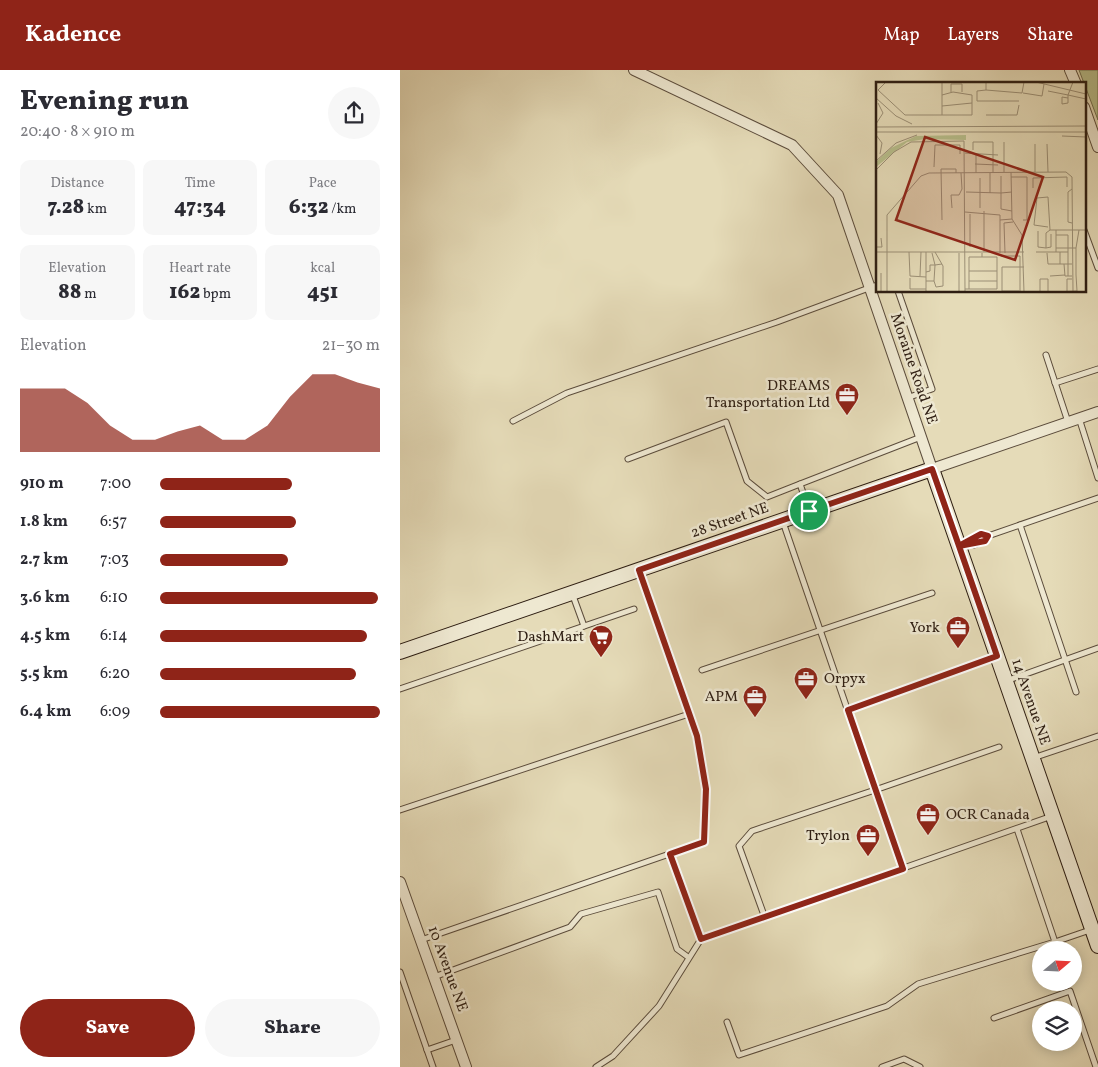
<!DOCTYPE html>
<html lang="en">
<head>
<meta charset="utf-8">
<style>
  :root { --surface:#fff; --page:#f7f7f7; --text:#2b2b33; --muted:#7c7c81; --accent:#8f2418 }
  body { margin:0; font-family:Vollkorn,serif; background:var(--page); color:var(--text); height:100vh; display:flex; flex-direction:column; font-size:19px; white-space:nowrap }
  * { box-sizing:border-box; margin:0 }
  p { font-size:16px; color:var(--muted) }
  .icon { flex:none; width:28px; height:28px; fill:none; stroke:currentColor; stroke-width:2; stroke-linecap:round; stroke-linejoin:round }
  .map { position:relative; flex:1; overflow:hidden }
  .drawer { display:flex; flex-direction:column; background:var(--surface); width:400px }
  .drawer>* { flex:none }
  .needle { width:32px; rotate:71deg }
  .tools { position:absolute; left:632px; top:871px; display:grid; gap:10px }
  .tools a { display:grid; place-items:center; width:50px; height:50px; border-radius:50%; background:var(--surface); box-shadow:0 2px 12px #0003; font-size:25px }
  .pin { position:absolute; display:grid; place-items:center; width:42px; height:42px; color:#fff; margin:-21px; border:2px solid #fff; border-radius:50%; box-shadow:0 1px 5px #0007 }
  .round { display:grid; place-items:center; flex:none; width:52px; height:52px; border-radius:26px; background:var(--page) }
  .head { display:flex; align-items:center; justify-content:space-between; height:85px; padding:0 20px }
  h1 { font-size:28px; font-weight:800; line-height:38px }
  .stats { display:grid; grid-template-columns:repeat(3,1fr); gap:8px; height:85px; padding:5px 20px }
  .stats div { display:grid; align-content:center; border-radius:10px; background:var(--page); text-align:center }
  .stats b { font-size:21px; font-weight:800 }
  .stats small { font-size:14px; font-weight:400 }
  .stats p { font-size:14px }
  .chart { height:140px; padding:10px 20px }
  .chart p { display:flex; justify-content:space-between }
  .chart svg { width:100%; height:90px; margin-top:5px; fill:var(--accent); opacity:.7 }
  .button { display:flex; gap:10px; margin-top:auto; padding:10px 20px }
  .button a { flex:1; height:58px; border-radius:30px; background:var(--accent); color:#fff; font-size:20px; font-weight:800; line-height:58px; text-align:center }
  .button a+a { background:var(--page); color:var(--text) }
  ul { padding:0 20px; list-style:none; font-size:16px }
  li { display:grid; grid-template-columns:80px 60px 1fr; align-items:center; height:38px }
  li i { height:12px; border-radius:6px; background:var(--accent) }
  header { display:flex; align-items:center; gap:30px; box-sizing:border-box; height:70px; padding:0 25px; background:var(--accent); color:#fff }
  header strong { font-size:24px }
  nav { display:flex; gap:28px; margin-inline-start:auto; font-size:18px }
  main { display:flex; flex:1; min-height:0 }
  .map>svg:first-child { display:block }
  .green { fill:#b8bf8c; stroke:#726e4f }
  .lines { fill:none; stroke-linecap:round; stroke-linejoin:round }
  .lane-casing { stroke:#5b4c3c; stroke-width:7 }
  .street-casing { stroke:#5b4c3c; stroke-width:12 }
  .secondary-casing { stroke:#2d1d12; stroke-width:16 }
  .lane { stroke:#eee8d1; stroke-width:5 }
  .street { stroke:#eee8d1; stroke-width:10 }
  .secondary { stroke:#eee8d1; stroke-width:14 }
  .route-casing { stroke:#fff; stroke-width:10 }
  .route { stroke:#8f2418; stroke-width:6 }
  .labels { text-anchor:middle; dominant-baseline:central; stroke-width:5; stroke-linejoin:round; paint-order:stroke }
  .street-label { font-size:15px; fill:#2d1d12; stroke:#eee8d1 }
  .poi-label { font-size:15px; fill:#2d1d12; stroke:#eee8d1; text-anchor:end }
  .inset-road { fill:none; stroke:#9b8f76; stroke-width:1 }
  .view { fill:#8f2418; fill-opacity:0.15; stroke:#8f2418; stroke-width:2.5 }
  .inset-edge { fill:none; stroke:#2d1d12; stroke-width:2.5 }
</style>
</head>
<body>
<header>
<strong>Kadence</strong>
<nav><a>Map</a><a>Layers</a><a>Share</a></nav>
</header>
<main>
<section class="drawer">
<div class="head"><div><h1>Evening run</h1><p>20:40 · 8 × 910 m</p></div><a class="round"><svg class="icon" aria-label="share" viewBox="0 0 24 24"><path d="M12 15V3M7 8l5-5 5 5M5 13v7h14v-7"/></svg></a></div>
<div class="stats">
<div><p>Distance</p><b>7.28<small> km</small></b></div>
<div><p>Time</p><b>47:34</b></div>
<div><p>Pace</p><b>6:32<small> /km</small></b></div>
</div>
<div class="stats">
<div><p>Elevation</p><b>88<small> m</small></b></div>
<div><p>Heart rate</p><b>162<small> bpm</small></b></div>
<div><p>kcal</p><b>451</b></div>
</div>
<div class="chart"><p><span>Elevation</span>21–30 m</p>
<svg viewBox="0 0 160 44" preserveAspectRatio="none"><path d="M0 44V13L10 13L20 13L30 20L40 31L50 38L60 38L70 34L80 31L90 38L100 38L110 31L120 17L130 6L140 6L150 10L160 13V44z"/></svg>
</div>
<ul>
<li><b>910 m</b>7:00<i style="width:60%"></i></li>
<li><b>1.8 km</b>6:57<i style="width:62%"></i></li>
<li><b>2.7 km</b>7:03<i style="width:58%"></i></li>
<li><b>3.6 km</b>6:10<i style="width:99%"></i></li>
<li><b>4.5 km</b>6:14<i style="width:94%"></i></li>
<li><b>5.5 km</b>6:20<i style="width:89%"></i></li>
<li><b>6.4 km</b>6:09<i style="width:100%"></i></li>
</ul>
<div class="button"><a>Save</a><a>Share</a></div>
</section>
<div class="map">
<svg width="698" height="997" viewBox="0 0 698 997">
  <rect width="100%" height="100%" fill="#e5dbb8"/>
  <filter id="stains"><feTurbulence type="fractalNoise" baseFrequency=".004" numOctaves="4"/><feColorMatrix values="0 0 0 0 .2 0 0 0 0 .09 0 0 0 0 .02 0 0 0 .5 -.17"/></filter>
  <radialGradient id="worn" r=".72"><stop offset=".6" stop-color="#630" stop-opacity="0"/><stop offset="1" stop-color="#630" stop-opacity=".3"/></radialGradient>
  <polygon class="green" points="679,0 698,0 698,50"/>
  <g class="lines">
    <defs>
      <g id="lane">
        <polyline points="684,160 698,198"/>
        <polyline points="498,221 532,319 507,328"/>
        <polyline points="646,285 668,352"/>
        <polyline points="655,313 698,299"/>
        <polyline points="679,348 698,408"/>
        <polyline points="113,351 167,323 377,252 477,215"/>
        <polyline points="228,389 326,352 347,411 367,427 400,414"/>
        <polyline points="409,440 400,414 521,367"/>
        <polyline points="620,455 676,622"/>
        <polyline points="568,473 574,475 585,471 588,466"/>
        <polyline points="559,476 581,464 588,466 698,428"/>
        <polyline points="172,523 184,556"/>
        <polyline points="302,600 532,523"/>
        <polyline points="606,611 698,578"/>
        <polyline points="0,619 234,539"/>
        <polyline points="448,640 595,587"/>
        <polyline points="633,688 698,666"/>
        <polyline points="0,740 289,644"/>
        <polyline points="503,799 475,720 599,677"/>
        <polyline points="365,848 339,776 352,761 475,720 383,452"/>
        <polyline points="301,869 652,746"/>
        <polyline points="21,870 304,772 306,719 297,666 239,500"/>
        <polyline points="655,872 690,860"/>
        <polyline points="0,902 33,997"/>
        <polyline points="34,907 170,857 181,844 258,822 277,879 288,887"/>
        <polyline points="594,948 670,921 696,997"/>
        <polyline points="327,952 339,985 487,936 518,914 655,872 617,759"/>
        <polyline points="27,980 56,970"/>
        <polyline points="196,997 213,986 259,936 301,869 270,784"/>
        <polyline points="482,997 504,989 520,997"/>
      </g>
      <g id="street">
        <polyline points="234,0 392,75 438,125 532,399 698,342"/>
        <polyline points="670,0 676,14"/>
        <polyline points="684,37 698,77"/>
        <polyline points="0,812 66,997"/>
      </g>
      <polyline id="secondary" points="0,582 532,399 698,876"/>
    </defs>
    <use href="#lane" class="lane-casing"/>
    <use href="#street" class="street-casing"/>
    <use href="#secondary" class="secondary-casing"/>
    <use href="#lane" class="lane"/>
    <use href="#street" class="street"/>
    <use href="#secondary" class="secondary"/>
  </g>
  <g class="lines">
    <defs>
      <polyline id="route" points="409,441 239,500 297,666 306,719 304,772 270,784 301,869 503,799 448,640 597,586 559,476 581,464 588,466 585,471 559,476 532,399 409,441"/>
    </defs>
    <use href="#route" class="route-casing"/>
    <use href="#route" class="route"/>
  </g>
  <defs>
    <symbol id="office-pin" viewBox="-11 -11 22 30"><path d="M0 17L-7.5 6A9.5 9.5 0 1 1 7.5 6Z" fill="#8f2418" stroke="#eee8d1"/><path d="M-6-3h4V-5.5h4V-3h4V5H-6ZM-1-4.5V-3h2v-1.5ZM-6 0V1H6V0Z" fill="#fff"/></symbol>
    <symbol id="supermarket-pin" viewBox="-11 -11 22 30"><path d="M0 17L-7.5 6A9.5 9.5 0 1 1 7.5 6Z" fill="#8f2418" stroke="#eee8d1"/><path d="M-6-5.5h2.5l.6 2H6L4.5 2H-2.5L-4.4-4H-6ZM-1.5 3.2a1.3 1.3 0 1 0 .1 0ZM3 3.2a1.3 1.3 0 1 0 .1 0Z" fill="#fff"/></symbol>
  </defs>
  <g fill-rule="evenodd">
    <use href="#office-pin" x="433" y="311" width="28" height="38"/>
    <use href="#office-pin" x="544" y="544" width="28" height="38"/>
    <use href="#supermarket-pin" x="187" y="553" width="28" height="38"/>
    <use href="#office-pin" x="392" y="595" width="28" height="38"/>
    <use href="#office-pin" x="341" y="613" width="28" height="38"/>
    <use href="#office-pin" x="514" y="731" width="28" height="38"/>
    <use href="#office-pin" x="454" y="752" width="28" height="38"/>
  </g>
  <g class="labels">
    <g class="street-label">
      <text transform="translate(513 299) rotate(71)">Moraine Road NE</text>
      <text transform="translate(330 451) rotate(-19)">28 Street NE</text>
      <text transform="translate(630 632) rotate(71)">14 Avenue NE</text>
      <text transform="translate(47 899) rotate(70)">10 Avenue NE</text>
    </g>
    <g class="poi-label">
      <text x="430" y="316">DREAMS<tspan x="430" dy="17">Transportation Ltd</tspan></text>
      <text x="540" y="558">York</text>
      <text x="184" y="567">DashMart</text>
      <text x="424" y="609" text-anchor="start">Orpyx</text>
      <text x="338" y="627">APM</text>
      <text x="546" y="745" text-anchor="start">OCR Canada</text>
      <text x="450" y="766">Trylon</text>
    </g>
  </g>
  <g transform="translate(476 12)">
    <rect width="210" height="210" fill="#e5dbb8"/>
    <path d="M 90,53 L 90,58 L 49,57 L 31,60 L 0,85 L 0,80 L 15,66 L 40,54 Z" fill="#b8bf8c"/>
    <path class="inset-road" d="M 10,0 L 2,8 L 29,33 L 96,33 L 96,13 L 77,10 L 66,13M 66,0 L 66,33M 110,0 L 110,8 L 146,11 L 148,0M 160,0 L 210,12M 197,0 L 192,13 L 210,17M 110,8 L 101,9 L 101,19 L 143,19M 172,9 L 192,13M 75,10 L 75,2 L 86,2 L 86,10M 147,11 L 166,14 L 168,2M 0,16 L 20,34 L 36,42M 192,16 L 192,21 L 186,22 L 186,15 L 192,16 L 192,13M 66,24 L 96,21M 110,33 L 141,33 L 143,23M 0,42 L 7,31 L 2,21M 0,45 L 210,44M 0,50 L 210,50M 0,53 L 6,61 L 4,72M 186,54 L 210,55M 159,62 L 159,90M 171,62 L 172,90M 97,68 L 97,60 L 117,60 L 117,91M 89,71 L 122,73M 0,79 L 20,61 L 41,53M 99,82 L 122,83M 58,85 L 59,63 L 84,63 L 84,72M 0,88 L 18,70 L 35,60 L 88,59 L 89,210M 128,90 L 128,60M 135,90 L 136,137M 85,91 L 86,107M 100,91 L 100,71M 114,91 L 114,111M 125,94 L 125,111 L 136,110M 135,95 L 151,95 L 151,138 L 147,138M 157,106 L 157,96 L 191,95 L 191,105M 90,110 L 125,111 L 125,127 L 136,129M 76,126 L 75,113 L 83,113 L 86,107M 104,126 L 104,96M 89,130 L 124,133 L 124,171M 66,138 L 65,87 L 80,87 L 80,91M 124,138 L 136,137 L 146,153 L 148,210M 196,141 L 192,140 L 192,110 L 196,107M 174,148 L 210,148M 180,148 L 180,170M 162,149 L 162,165 L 170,166 L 170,151 L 174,148 L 172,115 L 161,116 L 158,143 L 172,145M 0,165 L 6,165 L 5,156M 94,165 L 94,132M 170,166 L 175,165 L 175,152M 180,166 L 200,166 L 200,193M 200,166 L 203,148M 0,170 L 148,170M 33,170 L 34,194 L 50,195M 108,170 L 108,129M 160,170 L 192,170 L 192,153 L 180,153M 184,170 L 184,182 L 196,182M 192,170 L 192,194M 129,171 L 128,141 L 137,140M 171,171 L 172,182 L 184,182M 125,174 L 144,174 L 144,210M 188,182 L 189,194 L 196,194M 93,189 L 121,189M 50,190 L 54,189 L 54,183 L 59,183 L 56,171M 44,194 L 45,170M 174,194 L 189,193M 34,196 L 34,207 L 50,207M 50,199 L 58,199 L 60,205 L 67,204 L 67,184 L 59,170M 58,199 L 59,183 L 66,182M 93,199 L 121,199M 89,207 L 121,207 L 121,175 L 106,175 L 106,171M 93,207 L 93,175 L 106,175M 126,209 L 126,185 L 148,185M 126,209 L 143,209M 191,209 L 191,197 L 196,197M 5,210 L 5,191M 11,210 L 11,133 L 45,94 L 53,91 L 190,90 L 196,95 L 197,210M 50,210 L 50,170M 83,210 L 83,171M 164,210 L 164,197 L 172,197 L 172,210M 177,210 L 201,209 L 200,193"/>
    <path class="view" d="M 49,55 L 167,95 L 139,178 L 20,138 Z"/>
    <rect width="210" height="210" class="inset-edge"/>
  </g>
  <rect width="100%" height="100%" filter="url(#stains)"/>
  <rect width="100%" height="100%" fill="url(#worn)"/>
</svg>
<div class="tools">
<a><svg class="needle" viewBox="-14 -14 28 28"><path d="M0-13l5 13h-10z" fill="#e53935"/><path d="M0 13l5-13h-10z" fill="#7c7c81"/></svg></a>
<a><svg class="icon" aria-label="layers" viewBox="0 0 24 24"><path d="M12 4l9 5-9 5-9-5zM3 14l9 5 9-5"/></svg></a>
</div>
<div class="pin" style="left:409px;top:441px;background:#1e9e55"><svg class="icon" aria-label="arrive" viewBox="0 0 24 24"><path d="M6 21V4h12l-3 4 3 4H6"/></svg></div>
</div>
</main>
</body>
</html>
